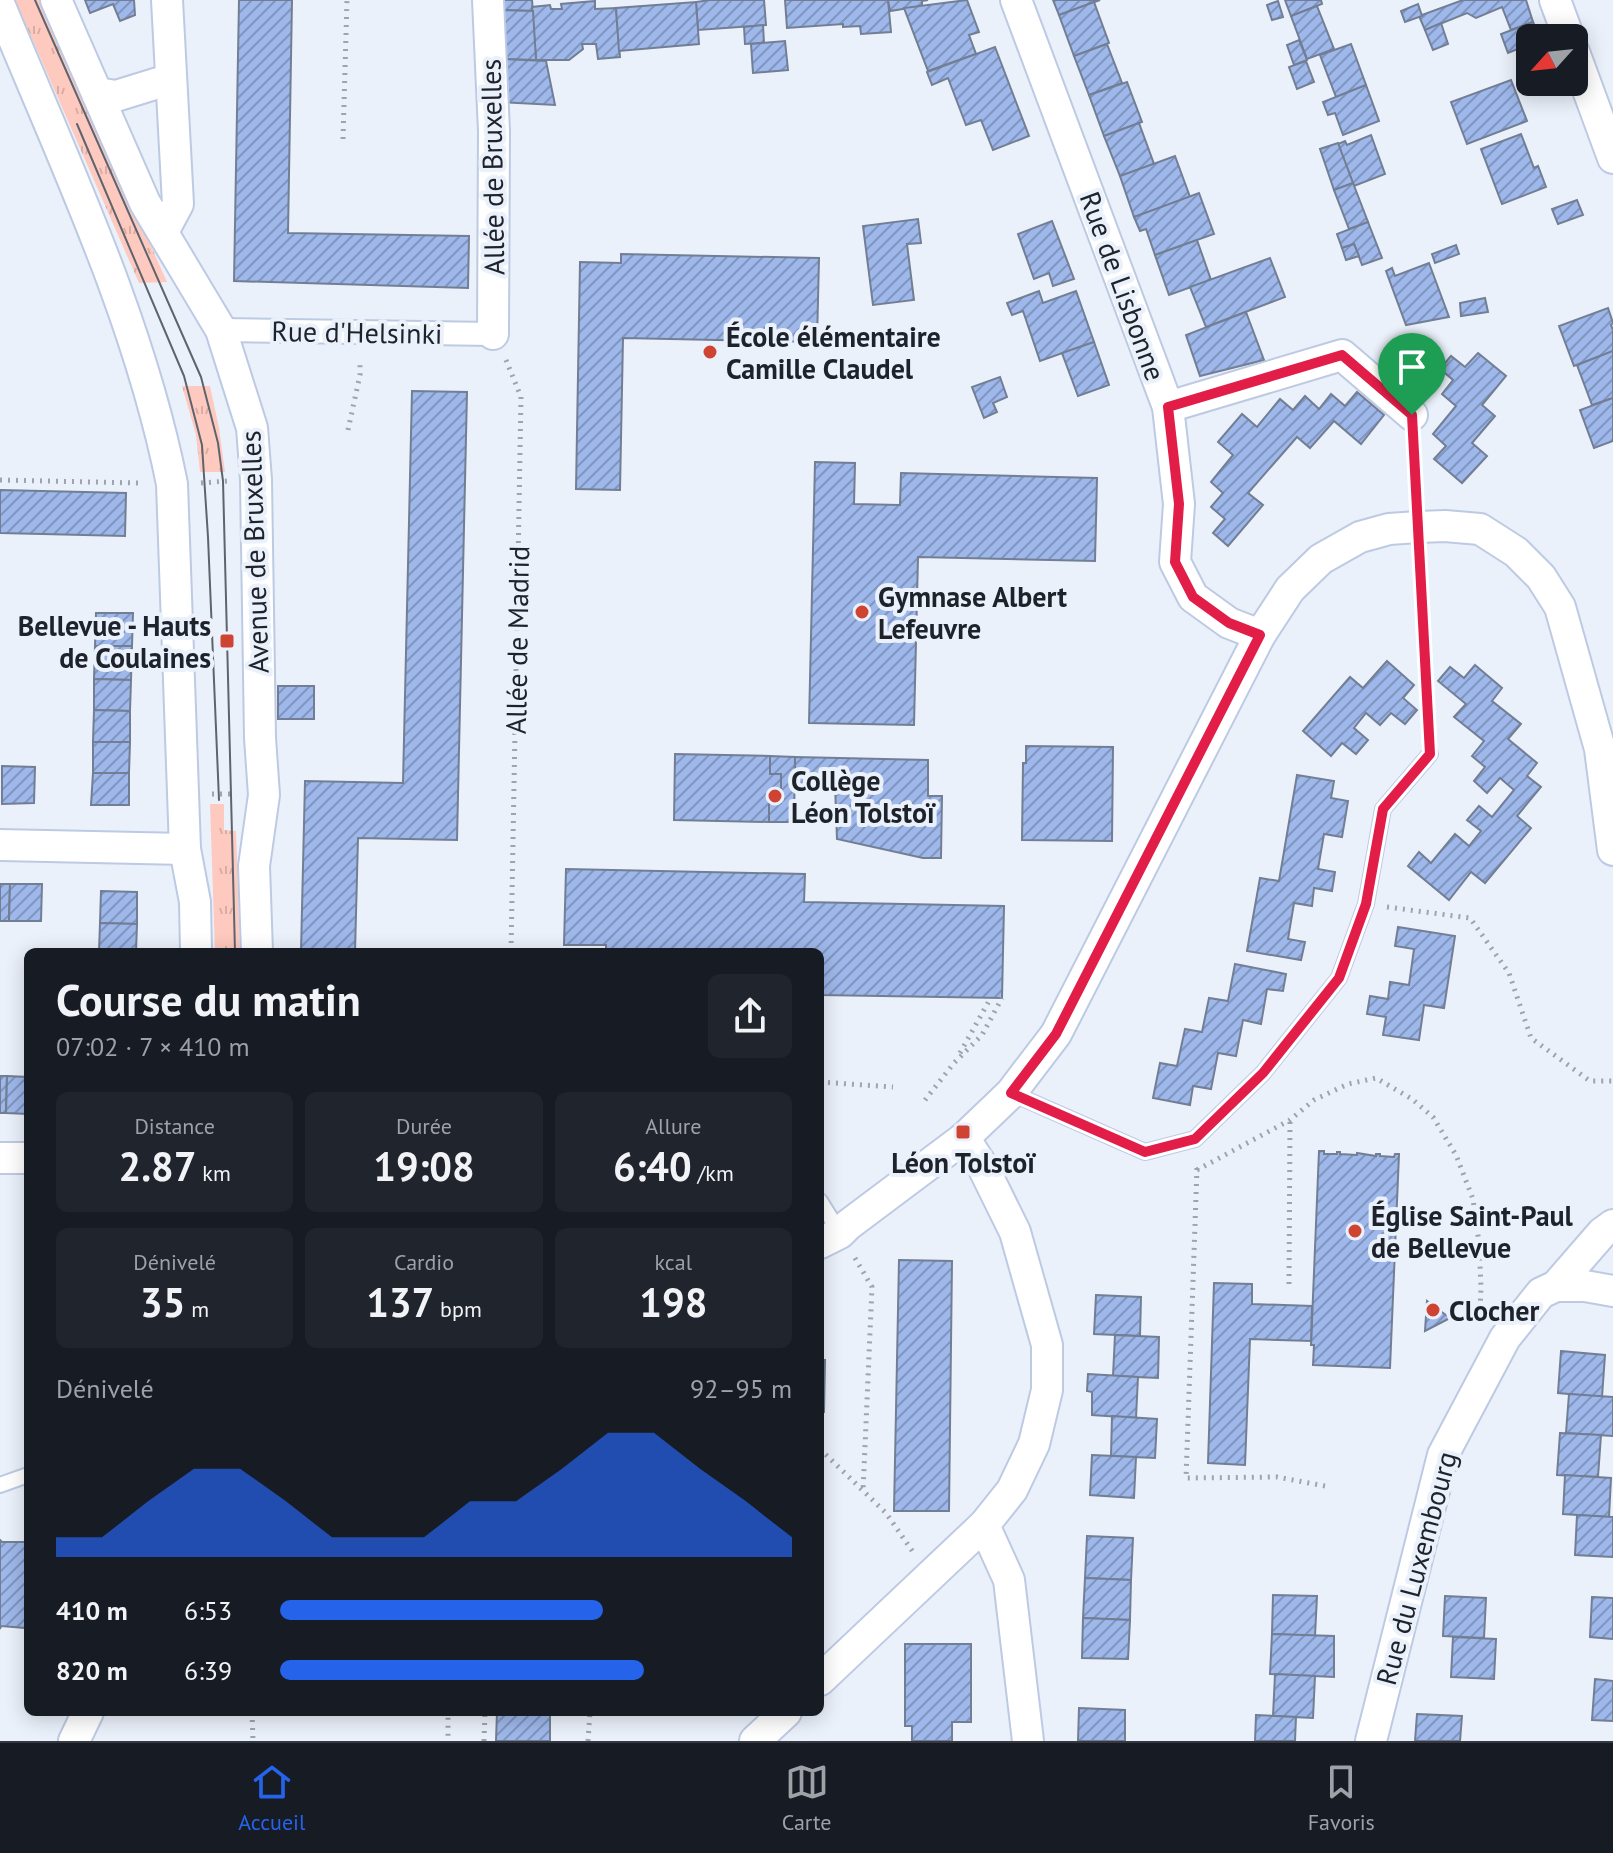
<!DOCTYPE html>
<html lang="fr">
<head>
<meta charset="utf-8">
<style>
  :root { --surface:#171b24; --page:#20242c; --text:#f1f3f6; --muted:#9ea1a6; --line:#363941; --accent:#2563eb }
  body { margin:0; font-family:"PT Sans",sans-serif; background:var(--page); color:var(--text); height:100vh; display:flex; flex-direction:column; font-size:30px; white-space:nowrap }
  * { box-sizing:border-box; margin:0 }
  p { font-size:26px; color:var(--muted) }
  .icon { flex:none; width:44px; height:44px; fill:none; stroke:currentColor; stroke-width:2; stroke-linecap:round; stroke-linejoin:round }
  .map { position:relative; flex:1; overflow:hidden }
  .panel { position:absolute; left:24px; top:948px; width:800px; height:768px; display:flex; flex-direction:column; background:var(--surface); border-radius:12px; box-shadow:0 4px 20px #0003 }
  .panel>* { flex:none }
  .needle { width:52px; rotate:243deg }
  .fabs { position:absolute; left:1516px; top:24px; display:grid; gap:16px }
  .fabs a { display:grid; place-items:center; width:72px; height:72px; border-radius:12px; background:var(--surface); box-shadow:0 4px 20px #0003; font-size:40px }
  .pin { position:absolute; display:grid; place-items:center; width:68px; height:68px; color:#fff; margin:-82px -34px; border-radius:50% 50% 50% 0; rotate:-45deg; box-shadow:0 0 8px #0007 }
  .pin .icon { rotate:45deg }
  .round { display:grid; place-items:center; flex:none; width:84px; height:84px; border-radius:12px; background:var(--page) }
  .overview { display:flex; align-items:center; justify-content:space-between; height:136px; padding:0 32px }
  h1 { font-size:44px; font-weight:700; line-height:60px }
  .metrics { display:grid; grid-template-columns:repeat(3,1fr); gap:12px; height:136px; padding:8px 32px }
  .metrics div { display:grid; align-content:center; border-radius:12px; background:var(--page); text-align:center }
  .metrics b { font-size:40px; font-weight:700 }
  .metrics small { font-size:22px; font-weight:400 }
  .metrics p { font-size:22px }
  .chart { height:224px; padding:16px 32px }
  .chart p { display:flex; justify-content:space-between }
  .chart svg { width:100%; height:144px; margin-top:8px; fill:var(--accent); opacity:.7 }
  ul { padding:0 32px; list-style:none; font-size:26px }
  li { display:grid; grid-template-columns:128px 96px 1fr; align-items:center; height:60px }
  li i { height:20px; border-radius:10px; background:var(--accent) }
  .dock { display:flex; justify-content:space-around; align-items:center; height:112px; border-top:2px solid var(--line); background:var(--surface); font-size:22px; color:var(--muted) }
  .dock a { display:grid; justify-items:center; gap:4px }
  .dock .selected { color:var(--accent) }
  .map>svg:first-child { display:block }
  .grass { fill:url(#grass-tufts) }
  .building { fill:url(#building-hatch); stroke:#727e94; stroke-width:2 }
  .lines { fill:none; stroke-linecap:round; stroke-linejoin:round }
  .service-casing { stroke:#bdcae3; stroke-width:18 }
  .pedestrian-casing { stroke:#bdcae3; stroke-width:26 }
  .minor-casing { stroke:#bdcae3; stroke-width:34 }
  .path { stroke:#9ea3ad; stroke-width:5; stroke-dasharray:2 6; stroke-linecap:butt }
  .service { stroke:#fff; stroke-width:14 }
  .pedestrian { stroke:#fff; stroke-width:22 }
  .minor { stroke:#fff; stroke-width:30 }
  .tram { stroke:#5e646d; stroke-width:2 }
  .route-casing { stroke:#fff; stroke-width:16 }
  .route { stroke:#e11d48; stroke-width:10 }
  .poi-dot { fill:#cf4332; stroke:#ebf1fb; stroke-width:3 }
  .labels { text-anchor:middle; dominant-baseline:central; stroke-width:8; stroke-linejoin:round; paint-order:stroke }
  .street-label { font-size:28px; fill:#1d222b; stroke:#ebf1fb }
  .poi-label { font-size:28px; font-weight:bold; fill:#1d222b; stroke:#ebf1fb; text-anchor:start }
</style>
</head>
<body>
<div class="map">
<svg width="1613" height="1741" viewBox="0 0 1613 1741">
  <defs>
    <pattern id="grass-tufts" width="24" height="20" patternUnits="userSpaceOnUse" patternTransform="scale(2)"><rect width="24" height="20" fill="#fec9bf"/><path d="M3 7l-1-3M5 7V3M7 7l1-3M15 17l-1-3M17 17v-4M19 17l1-3" fill="none" stroke="#d9aca4"/></pattern>
    <pattern id="building-hatch" width="6" height="6" patternUnits="userSpaceOnUse" patternTransform="scale(2)"><rect width="6" height="6" fill="#9eb8eb"/><path d="M-1 1l2-2M0 6l6-6M5 7l2-2" fill="none" stroke="#8095bf"/></pattern>
  </defs>
  <rect width="100%" height="100%" fill="#ebf1fb"/>
  <g class="grass">
    <polygon points="15,0 42,0 167,282 139,283"/>
    <polygon points="182,386 210,386 219,428 225,472 200,472 196,435"/>
    <polygon points="210,804 224,804 224,830 236,831 240,952 215,952"/>
  </g>
  <g class="building">
    <polygon points="85,0 134,0 135,15 120,21 113,4 90,13"/>
    <polygon points="239,0 292,0 288,233 469,236 468,288 234,281"/>
    <polygon points="504,0 532,0 533,11 504,10"/>
    <polygon points="710,0 764,0 766,25 698,30 696,2"/>
    <polygon points="785,0 888,0 891,32 861,34 860,26 843,27 843,24 787,28"/>
    <polygon points="888,0 928,0 922,1 922,6 890,11"/>
    <polygon points="967,0 979,32 969,35 976,54 928,71 904,8"/>
    <polygon points="1053,0 1100,0 1059,15"/>
    <polygon points="1285,0 1321,0 1322,4 1291,16"/>
    <polygon points="1463,0 1526,0 1533,22 1511,30 1502,7 1476,18 1467,13 1425,30 1419,16"/>
    <polygon points="595,1 595,9 616,8 620,57 598,59 596,44 582,44 583,49 569,60 536,60 532,7 550,5 551,9 562,9 561,4"/>
    <polygon points="1278,1 1283,17 1272,20 1267,5"/>
    <polygon points="696,2 699,44 619,51 616,8"/>
    <polygon points="1094,2 1109,43 1074,56 1059,15"/>
    <polygon points="1418,4 1422,16 1405,22 1401,11"/>
    <polygon points="1317,6 1334,49 1307,59 1291,16"/>
    <polygon points="504,10 533,11 536,60 503,59"/>
    <polygon points="1533,22 1540,38 1530,38 1530,44 1508,53 1501,34"/>
    <polygon points="1441,23 1448,44 1433,50 1425,30"/>
    <polygon points="763,25 764,43 745,44 744,27"/>
    <polygon points="1299,40 1307,60 1294,65 1287,45"/>
    <polygon points="785,41 788,70 753,73 751,44"/>
    <polygon points="1107,44 1122,83 1089,95 1074,56"/>
    <polygon points="1351,44 1366,85 1336,97 1320,55"/>
    <polygon points="995,47 1029,136 993,150 981,120 966,125 948,78 932,85 927,72"/>
    <polygon points="503,59 546,61 555,105 501,102"/>
    <polygon points="1306,61 1314,82 1297,89 1289,67"/>
    <polygon points="1511,80 1527,121 1467,144 1451,102"/>
    <polygon points="1127,82 1142,122 1104,136 1089,95"/>
    <polygon points="1366,85 1379,121 1343,135 1335,113 1328,115 1323,102"/>
    <polygon points="1139,123 1154,164 1120,176 1104,136"/>
    <polygon points="1521,134 1534,168 1538,166 1546,187 1502,204 1481,149"/>
    <polygon points="1371,135 1385,174 1354,186 1338,144 1345,141 1347,145"/>
    <polygon points="1338,143 1353,183 1334,190 1320,149"/>
    <polygon points="1175,156 1190,197 1134,217 1120,176"/>
    <polygon points="1353,183 1368,222 1349,229 1334,190"/>
    <polygon points="1199,193 1214,234 1155,255 1146,229 1140,231 1134,217"/>
    <polygon points="1577,200 1583,215 1558,224 1552,209"/>
    <polygon points="918,219 921,243 907,244 914,300 873,305 863,226"/>
    <polygon points="1052,221 1074,279 1053,286 1049,273 1034,279 1018,234"/>
    <polygon points="1368,222 1382,258 1362,265 1354,244 1342,248 1337,234"/>
    <polygon points="1197,240 1211,280 1169,295 1155,255"/>
    <polygon points="1354,244 1359,256 1346,260 1342,248"/>
    <polygon points="1456,245 1459,254 1435,263 1432,254"/>
    <polygon points="621,254 819,258 817,342 623,338 620,490 576,489 580,262 621,263"/>
    <polygon points="1270,258 1285,297 1206,327 1190,287"/>
    <polygon points="1429,263 1449,317 1406,325 1386,271 1392,268 1395,276"/>
    <polygon points="1039,291 1043,303 1076,291 1094,342 1040,361 1023,311 1012,315 1007,303"/>
    <polygon points="1485,298 1488,312 1461,316 1460,303"/>
    <polygon points="1608,308 1613,323 1611,325 1613,330 1613,351 1574,366 1559,326"/>
    <polygon points="1246,312 1264,360 1200,376 1186,335"/>
    <polygon points="1094,342 1109,385 1078,396 1062,353"/>
    <polygon points="1613,351 1613,398 1592,405 1577,365"/>
    <polygon points="1478,353 1506,376 1482,405 1495,416 1472,443 1487,456 1462,483 1434,459 1446,446 1433,434 1456,406 1442,394 1453,380 1440,369 1451,356 1465,367"/>
    <polygon points="1000,377 1007,397 993,403 997,412 984,418 972,387"/>
    <polygon points="412,391 467,392 457,840 358,838 355,952 301,952 305,781 403,783"/>
    <polygon points="1357,392 1384,415 1361,444 1334,421 1310,448 1297,437 1248,493 1263,505 1228,546 1213,533 1225,519 1211,507 1223,493 1211,482 1233,455 1218,442 1242,414 1257,427 1280,399 1293,410 1305,396 1319,409 1331,394 1345,406"/>
    <polygon points="1613,398 1613,441 1594,448 1580,410"/>
    <polygon points="815,462 855,463 854,504 900,505 901,473 1097,478 1095,561 918,557 914,725 809,723"/>
    <polygon points="0,490 126,493 125,536 0,533"/>
    <polygon points="96,613 133,613 132,646 95,646"/>
    <polygon points="95,646 132,646 131,680 94,679"/>
    <polygon points="1387,661 1414,685 1403,698 1417,710 1405,724 1391,713 1380,725 1366,713 1354,728 1368,740 1356,754 1342,743 1331,756 1303,731 1350,677 1363,688"/>
    <polygon points="1475,665 1502,688 1492,701 1521,724 1508,739 1537,763 1527,776 1541,787 1517,816 1531,828 1485,883 1471,872 1449,900 1408,866 1419,852 1431,863 1455,834 1469,846 1481,831 1467,820 1479,806 1492,817 1514,790 1500,778 1487,793 1474,781 1485,767 1472,756 1484,741 1454,717 1466,704 1438,681 1450,667 1464,678"/>
    <polygon points="94,679 131,680 130,711 94,710"/>
    <rect x="278" y="686" width="36" height="33"/>
    <polygon points="94,710 130,711 130,742 93,742"/>
    <polygon points="93,742 130,742 129,773 93,773"/>
    <polygon points="1026,746 1113,747 1112,841 1022,840 1023,763 1026,763"/>
    <polygon points="675,754 770,756 770,774 781,774 781,803 769,803 769,822 674,820"/>
    <polygon points="770,756 795,757 794,822 769,822 769,803 781,803 781,774 770,774"/>
    <polygon points="795,757 928,760 928,796 942,796 941,858 923,858 837,839 835,785 795,784"/>
    <polygon points="2,766 35,767 34,803 2,804"/>
    <polygon points="93,773 129,773 129,805 91,805"/>
    <polygon points="1297,775 1334,781 1331,798 1348,801 1342,837 1324,834 1318,869 1335,872 1332,891 1314,888 1312,906 1294,903 1288,939 1305,942 1301,960 1247,951 1260,878 1279,881"/>
    <polygon points="566,869 805,874 804,902 1004,906 1002,998 820,995 820,952 606,952 606,945 564,945"/>
    <polygon points="0,884 10,884 9,921 0,921"/>
    <polygon points="10,884 42,884 41,921 9,921"/>
    <polygon points="101,891 137,892 137,924 100,923"/>
    <polygon points="100,923 137,924 136,952 99,952"/>
    <polygon points="1398,927 1455,936 1444,1008 1424,1005 1419,1040 1383,1035 1386,1017 1367,1014 1370,996 1388,999 1390,982 1409,985 1414,949 1395,946"/>
    <polygon points="1235,964 1286,974 1283,991 1267,989 1261,1024 1243,1020 1236,1056 1218,1053 1211,1089 1193,1086 1190,1105 1153,1098 1160,1063 1177,1066 1185,1029 1202,1032 1209,998 1228,1001"/>
    <polygon points="0,1076 7,1076 6,1113 0,1113"/>
    <polygon points="7,1076 28,1077 28,1114 6,1113"/>
    <polygon points="1319,1151 1324,1151 1324,1154 1337,1154 1337,1152 1340,1152 1340,1154 1357,1155 1357,1153 1376,1156 1376,1154 1380,1154 1380,1156 1394,1157 1395,1154 1399,1154 1390,1368 1313,1365 1314,1345 1311,1345"/>
    <polygon points="899,1260 952,1261 949,1511 894,1511"/>
    <polygon points="1214,1283 1252,1284 1252,1304 1312,1306 1311,1341 1250,1339 1245,1465 1208,1463"/>
    <polygon points="1096,1295 1141,1297 1140,1336 1094,1334"/>
    <polygon points="1427,1301 1450,1318 1425,1331"/>
    <polygon points="1115,1335 1159,1337 1158,1378 1113,1376"/>
    <polygon points="1561,1351 1605,1355 1602,1397 1558,1393"/>
    <polygon points="820,1360 825,1360 824,1412 820,1412"/>
    <polygon points="1088,1374 1138,1377 1136,1418 1092,1415 1092,1392 1087,1391"/>
    <polygon points="1569,1394 1613,1397 1613,1436 1566,1433"/>
    <polygon points="1112,1416 1157,1419 1155,1458 1111,1456"/>
    <polygon points="1560,1433 1601,1435 1598,1477 1557,1475"/>
    <polygon points="1092,1455 1136,1457 1134,1498 1090,1495"/>
    <polygon points="1565,1475 1611,1478 1609,1517 1563,1514"/>
    <polygon points="1577,1515 1613,1517 1613,1557 1575,1555"/>
    <polygon points="1087,1536 1133,1538 1131,1580 1085,1578"/>
    <polygon points="0,1540 2,1542 28,1542 28,1633 26,1633 25,1628 1,1626 0,1629"/>
    <polygon points="1085,1578 1131,1580 1130,1620 1083,1618"/>
    <polygon points="1273,1595 1317,1596 1315,1636 1272,1634"/>
    <polygon points="1445,1596 1486,1598 1484,1638 1443,1636"/>
    <polygon points="1592,1597 1613,1598 1613,1639 1590,1637"/>
    <polygon points="1083,1618 1130,1620 1128,1659 1082,1658"/>
    <polygon points="1272,1634 1334,1636 1334,1677 1270,1674"/>
    <polygon points="1453,1637 1496,1639 1494,1679 1451,1677"/>
    <polygon points="905,1644 971,1644 971,1722 952,1722 952,1741 912,1741 912,1726 905,1726"/>
    <polygon points="1275,1674 1315,1676 1313,1718 1273,1716"/>
    <polygon points="1595,1679 1613,1681 1613,1721 1592,1720"/>
    <polygon points="1079,1708 1125,1710 1125,1741 1078,1741"/>
    <polygon points="497,1712 550,1712 550,1741 496,1741"/>
    <polygon points="1417,1714 1462,1716 1460,1741 1415,1741"/>
    <polygon points="1256,1715 1296,1717 1295,1741 1255,1741"/>
  </g>
  <g class="lines">
    <defs>
      <g id="service">
        <polyline points="1011,1093 1145,1152 1195,1139 1263,1073 1339,978 1366,904 1383,809 1430,754"/>
        <polyline points="820,1201 840,1233"/>
        <polyline points="0,1485 28,1475"/>
      </g>
      <polyline id="pedestrian" points="221,330 493,334"/>
      <g id="minor">
        <polyline points="56,0 145,203 221,330 252,428 256,480 260,738 264,795 254,866 257,952"/>
        <polyline points="488,0 494,131 493,334"/>
        <polyline points="1016,0 1168,407 1179,504 1175,562 1193,597 1229,623 1260,635"/>
        <polyline points="1555,0 1569,38"/>
        <path d="M 0,6 C 64,162 139,318 172,484 L 185,849 L 195,902 L 196,952"/>
        <polyline points="1574,52 1613,158"/>
        <polyline points="97,93 116,96 171,79"/>
        <polyline points="163,232 178,204 167,0"/>
        <polyline points="1168,407 1342,355 1412,415"/>
        <polyline points="0,845 185,849"/>
        <polyline points="0,1158 28,1158"/>
        <polyline points="820,1243 840,1233 848,1225 964,1138 1011,1093 1056,1034 1260,635 1290,589 1321,559 1360,537 1389,529 1418,527 1445,526 1480,529 1516,552 1541,577 1560,607 1600,749 1613,850"/>
        <polyline points="1556,1286 1585,1286 1613,1291"/>
        <polyline points="984,1525 1009,1580 1028,1741"/>
        <polyline points="820,1680 984,1525 1012,1490 1034,1444 1047,1390 1047,1345 1015,1232 983,1167 964,1138"/>
        <polyline points="74,1741 88,1712"/>
        <polyline points="755,1741 786,1712"/>
        <polyline points="1371,1741 1443,1455 1505,1338 1541,1293 1556,1286 1602,1233 1613,1225"/>
      </g>
    </defs>
    <use href="#service" class="service-casing"/>
    <use href="#pedestrian" class="pedestrian-casing"/>
    <use href="#minor" class="minor-casing"/>
    <g class="path">
      <polyline points="343,139 347,0"/>
      <polyline points="506,360 521,397 511,952"/>
      <polyline points="348,430 360,375 360,360"/>
      <polyline points="1413,443 1416,497"/>
      <polyline points="0,480 139,483"/>
      <polyline points="201,483 227,481"/>
      <polyline points="1420,559 1429,733"/>
      <polyline points="212,794 234,794"/>
      <polyline points="1387,907 1470,918 1509,973 1531,1038 1590,1081 1613,1081"/>
      <polyline points="960,1053 989,1001"/>
      <polyline points="820,1082 893,1087"/>
      <polyline points="925,1100 954,1063 982,1035 1002,998"/>
      <polyline points="1197,1168 1186,1478 1277,1477 1325,1486"/>
      <polyline points="1197,1170 1290,1120 1314,1100 1348,1084 1376,1078 1412,1099 1433,1117 1456,1155 1473,1199 1479,1243 1481,1287 1480,1311 1482,1317"/>
      <polyline points="855,1258 872,1287 863,1492"/>
      <polyline points="1289,1284 1290,1121"/>
      <polyline points="820,1449 886,1513 913,1552"/>
      <polyline points="252,1712 253,1741"/>
      <polyline points="445,1712 448,1713 448,1741"/>
      <polyline points="484,1741 485,1712"/>
      <polyline points="588,1741 590,1712"/>
    </g>
    <use href="#service" class="service"/>
    <use href="#pedestrian" class="pedestrian"/>
    <use href="#minor" class="minor"/>
    <g class="tram">
      <polyline points="35,0 201,377 218,443 223,481 235,952"/>
      <polyline points="77,124 184,376 202,445 208,537 219,800"/>
    </g>
  </g>
  <g class="lines">
    <defs>
      <polygon id="route" points="1342,355 1412,415 1430,754 1383,809 1366,904 1339,978 1263,1073 1195,1139 1145,1152 1011,1093 1056,1034 1260,635 1229,623 1193,597 1175,562 1179,504 1168,407"/>
    </defs>
    <use href="#route" class="route-casing"/>
    <use href="#route" class="route"/>
  </g>
  <g class="poi-dot">
    <circle cx="710" cy="352" r="8"/>
    <circle cx="862" cy="612" r="8"/>
    <rect x="219" y="633" width="16" height="16" rx="4"/>
    <circle cx="775" cy="796" r="8"/>
    <rect x="955" y="1124" width="16" height="16" rx="4"/>
    <circle cx="1355" cy="1231" r="8"/>
    <circle cx="1433" cy="1310" r="8"/>
  </g>
  <g class="labels">
    <g class="street-label">
      <text transform="translate(492 167) rotate(-91)">Allée de Bruxelles</text>
      <text transform="translate(1123 286) rotate(70)">Rue de Lisbonne</text>
      <text transform="translate(357 332) rotate(1)">Rue d'Helsinki</text>
      <text transform="translate(254 552) rotate(-92)">Avenue de Bruxelles</text>
      <text transform="translate(517 640) rotate(-89)">Allée de Madrid</text>
      <text transform="translate(1416 1568) rotate(-75)">Rue du Luxembourg</text>
    </g>
    <g class="poi-label">
      <text x="726" y="336">École élémentaire<tspan x="726" dy="32">Camille Claudel</tspan></text>
      <text x="878" y="596">Gymnase Albert<tspan x="878" dy="32">Lefeuvre</tspan></text>
      <text x="211" y="625" text-anchor="end">Bellevue - Hauts<tspan x="211" dy="32">de Coulaines</tspan></text>
      <text x="791" y="780">Collège<tspan x="791" dy="32">Léon Tolstoï</tspan></text>
      <text x="963" y="1162" text-anchor="middle">Léon Tolstoï</text>
      <text x="1371" y="1215">Église Saint-Paul<tspan x="1371" dy="32">de Bellevue</tspan></text>
      <text x="1449" y="1310">Clocher</text>
    </g>
  </g>
</svg>
<div class="fabs">
<a><svg class="needle" viewBox="-14 -14 28 28"><path d="M0-13l5 13h-10z" fill="#e53935"/><path d="M0 13l5-13h-10z" fill="#9ea1a6"/></svg></a>
</div>
<div class="pin" style="left:1412px;top:415px;background:#1e9e55"><svg class="icon" aria-label="arrive" viewBox="0 0 24 24"><path d="M6 21V4h12l-3 4 3 4H6"/></svg></div>
<section class="panel">
<div class="overview"><div><h1>Course du matin</h1><p>07:02 · 7 × 410 m</p></div><a class="round"><svg class="icon" aria-label="share" viewBox="0 0 24 24"><path d="M12 15V3M7 8l5-5 5 5M5 13v7h14v-7"/></svg></a></div>
<div class="metrics">
<div><p>Distance</p><b>2.87<small> km</small></b></div>
<div><p>Durée</p><b>19:08</b></div>
<div><p>Allure</p><b>6:40<small> /km</small></b></div>
</div>
<div class="metrics">
<div><p>Dénivelé</p><b>35<small> m</small></b></div>
<div><p>Cardio</p><b>137<small> bpm</small></b></div>
<div><p>kcal</p><b>198</b></div>
</div>
<div class="chart"><p><span>Dénivelé</span>92–95 m</p>
<svg viewBox="0 0 160 44" preserveAspectRatio="none"><path d="M0 44V38L10 38L20 27L30 17L40 17L50 27L60 38L70 38L80 38L90 27L100 27L110 17L120 6L130 6L140 17L150 27L160 38V44z"/></svg>
</div>
<ul>
<li><b>410 m</b>6:53<i style="width:63%"></i></li>
<li><b>820 m</b>6:39<i style="width:71%"></i></li>
</ul>
</section>
</div>
<nav class="dock">
<a class="selected"><svg class="icon" aria-label="home" viewBox="0 0 24 24"><path d="M3 11l9-7 9 7M6 9v11h12V9"/></svg>Accueil</a>
<a><svg class="icon" aria-label="map" viewBox="0 0 24 24"><path d="M3 6l6-2 6 2 6-2v14l-6 2-6-2-6 2zM9 4v14M15 6v14"/></svg>Carte</a>
<a><svg class="icon" aria-label="saved" viewBox="0 0 24 24"><path d="M7 4h10v16l-5-4-5 4z"/></svg>Favoris</a>
</nav>
</body>
</html>
